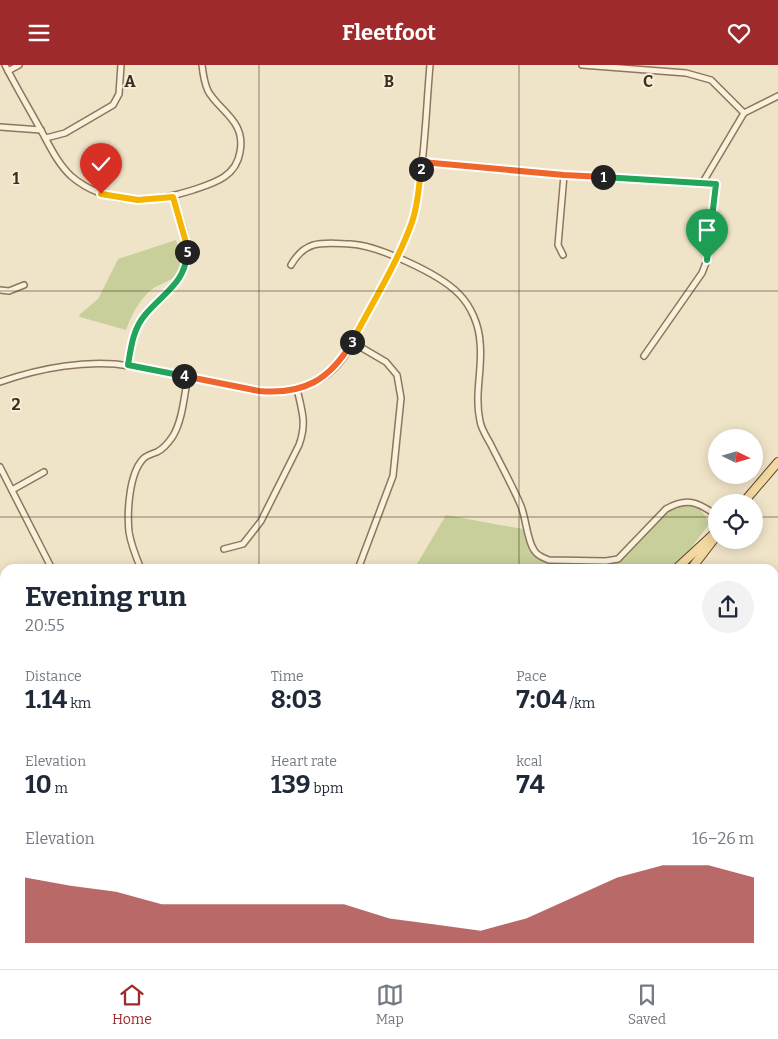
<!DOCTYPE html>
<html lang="en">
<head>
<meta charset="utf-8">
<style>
  :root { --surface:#fff; --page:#f2f2f3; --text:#1f2937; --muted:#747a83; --line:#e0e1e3; --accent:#9e2a2b }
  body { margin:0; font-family:Bitter,serif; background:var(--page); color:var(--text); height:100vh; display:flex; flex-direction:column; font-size:19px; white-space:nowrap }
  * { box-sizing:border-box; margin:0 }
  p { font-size:16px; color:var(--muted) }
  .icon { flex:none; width:28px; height:28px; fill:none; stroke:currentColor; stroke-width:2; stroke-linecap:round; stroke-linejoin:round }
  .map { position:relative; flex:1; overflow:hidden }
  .details { position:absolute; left:0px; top:499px; width:779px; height:406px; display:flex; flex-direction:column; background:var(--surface); border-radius:15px 15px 0 0; box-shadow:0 2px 12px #0003 }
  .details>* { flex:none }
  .needle { width:32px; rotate:95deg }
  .controls { position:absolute; left:708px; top:364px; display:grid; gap:10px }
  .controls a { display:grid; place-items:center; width:55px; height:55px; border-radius:50%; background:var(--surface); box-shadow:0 2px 12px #0003; font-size:25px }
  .pin { position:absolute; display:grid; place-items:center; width:42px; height:42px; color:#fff; margin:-51px -21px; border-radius:50% 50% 50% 0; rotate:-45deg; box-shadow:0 0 5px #0007 }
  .pin .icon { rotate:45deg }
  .km { position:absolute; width:25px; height:25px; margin:-12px; border-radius:50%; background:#222; color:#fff; font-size:14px; line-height:25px; text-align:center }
  .round { display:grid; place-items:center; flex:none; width:52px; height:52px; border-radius:26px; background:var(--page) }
  .headline { display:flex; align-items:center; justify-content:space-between; height:85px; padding:0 25px }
  h1 { font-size:28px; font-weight:700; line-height:38px }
  .figures { display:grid; grid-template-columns:repeat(3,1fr); gap:8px; height:85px; padding:5px 25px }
  .figures div { display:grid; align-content:center }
  .figures b { font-size:25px; font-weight:700 }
  .figures small { font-size:14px; font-weight:400 }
  .figures p { font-size:14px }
  .chart { height:140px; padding:10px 25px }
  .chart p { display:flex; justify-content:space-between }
  .chart svg { width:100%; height:90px; margin-top:5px; fill:var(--accent); opacity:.7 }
  header { display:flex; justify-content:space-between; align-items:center; height:65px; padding:0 25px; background:var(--accent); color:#fff; font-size:22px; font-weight:700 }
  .tab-bar { display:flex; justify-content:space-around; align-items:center; height:70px; border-top:1px solid var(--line); background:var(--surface); font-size:14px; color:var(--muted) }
  .tab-bar a { display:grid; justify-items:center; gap:2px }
  .tab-bar .active { color:var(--accent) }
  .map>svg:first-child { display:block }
  .green { fill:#c9cf9b }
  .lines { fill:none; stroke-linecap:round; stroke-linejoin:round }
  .street-casing { stroke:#8d765c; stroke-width:8 }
  .secondary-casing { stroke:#6f573f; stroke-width:9 }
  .primary-casing { stroke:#5b4430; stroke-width:10 }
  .highway-casing { stroke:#5b4430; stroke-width:11 }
  .street { stroke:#faf1dc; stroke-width:5 }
  .secondary { stroke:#faf1dc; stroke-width:7 }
  .primary { stroke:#f3d9a0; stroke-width:8 }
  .highway { stroke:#e0a458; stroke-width:9 }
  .rail { stroke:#3d2e20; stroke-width:2; stroke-dasharray:9 9; stroke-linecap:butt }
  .split-1-casing { stroke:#fff; stroke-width:10 }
  .split-2-casing { stroke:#fff; stroke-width:10 }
  .split-3-casing { stroke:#fff; stroke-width:10 }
  .split-4-casing { stroke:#fff; stroke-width:10 }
  .split-5-casing { stroke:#fff; stroke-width:10 }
  .split-6-casing { stroke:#fff; stroke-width:10 }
  .split-1 { stroke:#22a559; stroke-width:6 }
  .split-2 { stroke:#f0652b; stroke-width:6 }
  .split-3 { stroke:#f5b400; stroke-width:6 }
  .split-4 { stroke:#f0652b; stroke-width:6 }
  .split-5 { stroke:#22a559; stroke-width:6 }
  .split-6 { stroke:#f5b400; stroke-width:6 }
  .grid { fill:none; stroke:#3d2e20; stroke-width:1; stroke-opacity:0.55 }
  .grid-label { font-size:16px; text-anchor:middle; font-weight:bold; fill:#3d2e20; stroke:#f7eed8; stroke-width:4; stroke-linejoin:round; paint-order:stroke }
</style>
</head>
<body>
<header><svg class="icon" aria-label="menu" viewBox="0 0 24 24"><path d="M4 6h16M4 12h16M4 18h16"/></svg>Fleetfoot<svg class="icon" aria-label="heart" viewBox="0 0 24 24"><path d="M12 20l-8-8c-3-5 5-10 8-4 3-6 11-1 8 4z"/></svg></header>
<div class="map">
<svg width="778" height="904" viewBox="0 0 778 904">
  <rect width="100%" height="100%" fill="#f0e4c8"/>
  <g class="green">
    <path d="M 176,175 C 181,191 186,207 168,216 C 162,219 156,221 151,225 C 139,235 131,251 126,265 L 80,252 L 79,250 L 98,234 L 118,194 Z"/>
    <polygon points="695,437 710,458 675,504 414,504 446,450 528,465 534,485 550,495 606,496 625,488 656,453 676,439"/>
    <polygon points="778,658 778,904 669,904 673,900 774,900 774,660"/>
    <polygon points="5,847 5,900 36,900 38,904 0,904 0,851"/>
    <polygon points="220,900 630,900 628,904 212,904"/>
  </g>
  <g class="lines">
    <defs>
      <g id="street">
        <path d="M 5,0 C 15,20 27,40 38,60 C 48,77 56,97 71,111 C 106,141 153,138 193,125 C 214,118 236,112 240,87 C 246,56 220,47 208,26 C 204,17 203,9 202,0"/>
        <polyline points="582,0 686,8 711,15 744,48"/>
        <polyline points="8,6 19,0"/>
        <polyline points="0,62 41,65"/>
        <polyline points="46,73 65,68 113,40 119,29 121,0"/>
        <polyline points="422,97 564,110 716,119 707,195 702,208 644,291"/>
        <polyline points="703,117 744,48 778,31"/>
        <polyline points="563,190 558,180 564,110"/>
        <path d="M 291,200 C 306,174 323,178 350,179 C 377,180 440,209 459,229 C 471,241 479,260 480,277 C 483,303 474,329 480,356 C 481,364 487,372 491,380 C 501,400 512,420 521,441 C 526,453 527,475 534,485 C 537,491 544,493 549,495 L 606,496 L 618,494 L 666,444 C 687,432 698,437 716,450"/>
        <polyline points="0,225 9,226 24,220"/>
        <polyline points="352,277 386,297 397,310 401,333 393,411 358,504"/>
        <path d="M 128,300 C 131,282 133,265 145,250 C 163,227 188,217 187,184 C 187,170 177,146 173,132"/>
        <path d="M 0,317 C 40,303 88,294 130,301 C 161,305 192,312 223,319 C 238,322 253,326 268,327 C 288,328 312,321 328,309 C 349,293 360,262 372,239 C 389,206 411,172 417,136 C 425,91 426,45 430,0"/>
        <polyline points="0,402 52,504"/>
        <polyline points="12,425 44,407"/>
        <path d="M 224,484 L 243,479 L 261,456 L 299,380 C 307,358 302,346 297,324"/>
        <path d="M 141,504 C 136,492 131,480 129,467 C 127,447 129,409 143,394 C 147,390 152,389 157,387 C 163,384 169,377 173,371 C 183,354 184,330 188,312"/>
        <polyline points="774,619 778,617"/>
      </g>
      <g id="secondary">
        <polyline points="774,539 778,537"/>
        <polyline points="774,545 778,542"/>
        <polyline points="0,787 5,799"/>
        <polyline points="0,808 5,820"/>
      </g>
      <g id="primary">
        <polyline points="743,438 778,397"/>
        <polyline points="676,504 716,467"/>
        <polyline points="691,504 714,474"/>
        <polyline points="0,900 5,895"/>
        <polyline points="6,904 16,900"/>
        <polyline points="28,904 37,900"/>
      </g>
      <g id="highway">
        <polyline points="774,570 778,568"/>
        <polyline points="774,589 778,587"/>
        <polyline points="147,904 156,900"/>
        <polyline points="184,904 192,900"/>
      </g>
    </defs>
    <use href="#street" class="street-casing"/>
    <use href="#secondary" class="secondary-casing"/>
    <use href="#primary" class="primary-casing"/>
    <use href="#highway" class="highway-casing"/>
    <use href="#street" class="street"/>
    <use href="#secondary" class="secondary"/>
    <use href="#primary" class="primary"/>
    <use href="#highway" class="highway"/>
    <g class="rail">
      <polyline points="0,535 5,545"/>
      <polyline points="188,900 191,904"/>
    </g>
  </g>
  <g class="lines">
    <defs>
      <polyline id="split-1" points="603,112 716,119 707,195"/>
      <polyline id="split-2" points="421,104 422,97 564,110 603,112"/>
      <path id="split-3" d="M 352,277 C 372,238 397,199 412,157 C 418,140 419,121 421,104"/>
      <path id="split-4" d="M 184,311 L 259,326 C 303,330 330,315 352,277"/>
      <path id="split-5" d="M 184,311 L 128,300 C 131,282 133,264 145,250 C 163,228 186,218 187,187"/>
      <polyline id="split-6" points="101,129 138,135 173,132 187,181 187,187"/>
    </defs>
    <use href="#split-1" class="split-1-casing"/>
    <use href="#split-2" class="split-2-casing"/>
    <use href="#split-3" class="split-3-casing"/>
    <use href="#split-4" class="split-4-casing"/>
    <use href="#split-5" class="split-5-casing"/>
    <use href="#split-6" class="split-6-casing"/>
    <use href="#split-1" class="split-1"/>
    <use href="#split-2" class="split-2"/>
    <use href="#split-3" class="split-3"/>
    <use href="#split-4" class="split-4"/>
    <use href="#split-5" class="split-5"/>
    <use href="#split-6" class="split-6"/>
  </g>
  <path class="grid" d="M 259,0 L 259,504M 519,0 L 519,504M 0,226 L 778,226M 0,452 L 716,452M 754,452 L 778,452M 0,678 L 5,678M 774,678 L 778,678M 259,900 L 259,904M 519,900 L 519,904"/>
  <g class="grid-label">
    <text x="130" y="22">A</text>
    <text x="389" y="22">B</text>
    <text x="648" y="22">C</text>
    <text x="16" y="119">1</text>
    <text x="16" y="345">2</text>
  </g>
</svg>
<div class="controls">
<a><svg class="needle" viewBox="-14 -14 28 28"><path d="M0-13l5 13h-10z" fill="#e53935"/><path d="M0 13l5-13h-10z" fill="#747a83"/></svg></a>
<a><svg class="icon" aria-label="locate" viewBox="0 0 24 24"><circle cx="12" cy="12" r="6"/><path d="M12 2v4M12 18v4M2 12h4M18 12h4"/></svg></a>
</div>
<div class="pin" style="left:707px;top:195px;background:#1e9e55"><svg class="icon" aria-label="arrive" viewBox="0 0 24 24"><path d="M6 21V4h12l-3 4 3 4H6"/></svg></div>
<div class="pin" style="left:101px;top:129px;background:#d93025"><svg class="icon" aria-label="check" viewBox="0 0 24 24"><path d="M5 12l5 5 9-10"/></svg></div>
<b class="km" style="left:603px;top:112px">1</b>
<b class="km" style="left:421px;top:104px">2</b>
<b class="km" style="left:352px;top:277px">3</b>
<b class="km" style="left:184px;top:311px">4</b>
<b class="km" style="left:187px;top:187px">5</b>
<section class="details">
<div class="headline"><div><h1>Evening run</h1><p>20:55</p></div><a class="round"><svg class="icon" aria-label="share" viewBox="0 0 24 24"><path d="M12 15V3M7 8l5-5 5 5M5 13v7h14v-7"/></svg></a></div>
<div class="figures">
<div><p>Distance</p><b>1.14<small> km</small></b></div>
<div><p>Time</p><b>8:03</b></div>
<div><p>Pace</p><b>7:04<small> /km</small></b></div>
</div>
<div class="figures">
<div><p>Elevation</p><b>10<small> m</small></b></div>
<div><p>Heart rate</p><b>139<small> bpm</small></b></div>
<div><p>kcal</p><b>74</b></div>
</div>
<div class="chart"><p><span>Elevation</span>16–26 m</p>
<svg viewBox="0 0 160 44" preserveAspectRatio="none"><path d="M0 44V12L10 16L20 19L30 25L40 25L50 25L60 25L70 25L80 32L90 35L100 38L110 32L120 22L130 12L140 6L150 6L160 12V44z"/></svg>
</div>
</section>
</div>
<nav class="tab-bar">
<a class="active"><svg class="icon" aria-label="home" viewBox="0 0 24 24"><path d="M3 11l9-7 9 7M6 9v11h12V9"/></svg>Home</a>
<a><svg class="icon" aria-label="map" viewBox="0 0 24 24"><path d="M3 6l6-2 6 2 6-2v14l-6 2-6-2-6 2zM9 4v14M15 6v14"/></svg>Map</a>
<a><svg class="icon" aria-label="saved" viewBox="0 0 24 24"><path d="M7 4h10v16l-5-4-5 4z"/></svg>Saved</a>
</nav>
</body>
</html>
